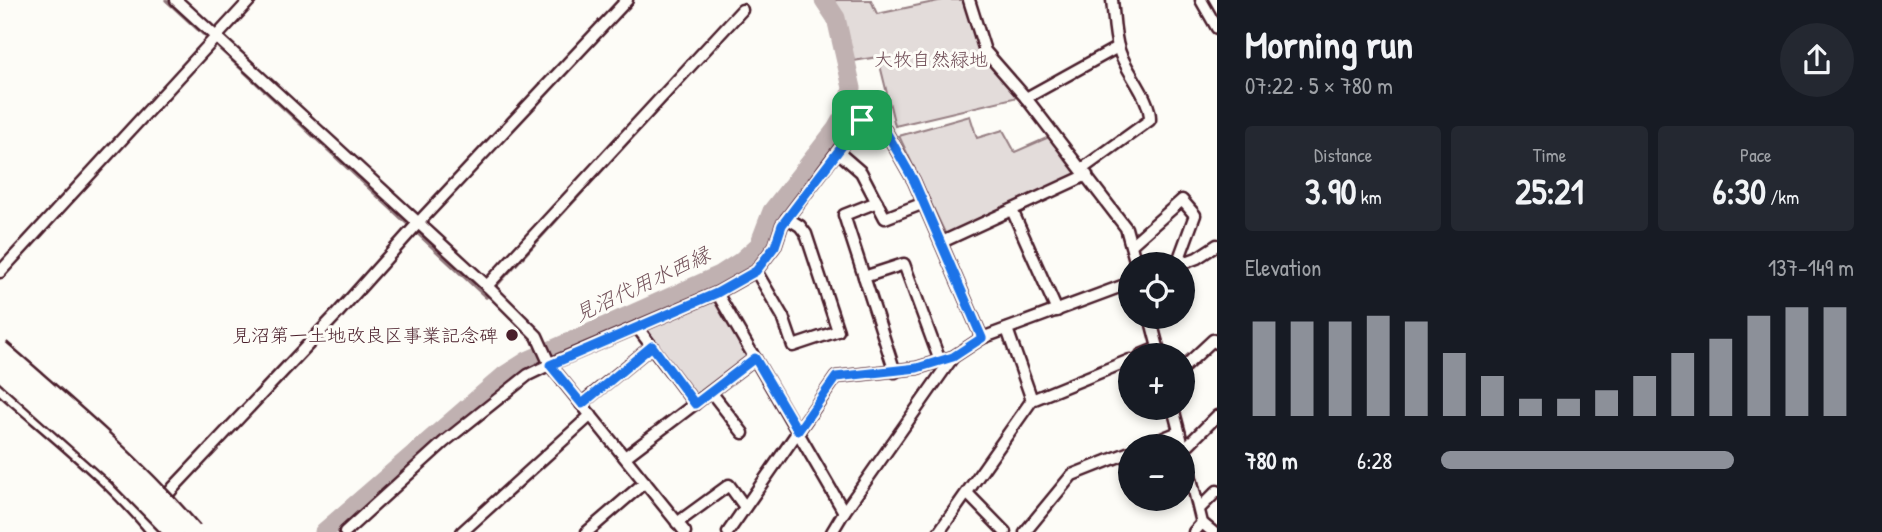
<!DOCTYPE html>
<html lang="en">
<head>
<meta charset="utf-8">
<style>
  :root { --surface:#171b24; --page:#242831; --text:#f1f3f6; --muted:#9ea1a6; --accent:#8c9099 }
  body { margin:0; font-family:"Patrick Hand","Klee One",sans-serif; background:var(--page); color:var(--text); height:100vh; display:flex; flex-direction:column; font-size:26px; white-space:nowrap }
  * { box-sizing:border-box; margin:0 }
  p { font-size:23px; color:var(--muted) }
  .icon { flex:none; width:38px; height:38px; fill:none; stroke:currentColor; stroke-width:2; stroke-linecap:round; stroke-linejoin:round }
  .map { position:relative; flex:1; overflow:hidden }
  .panel { display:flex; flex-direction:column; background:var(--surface); width:665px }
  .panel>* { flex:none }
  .fabs { position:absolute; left:1118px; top:252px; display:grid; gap:14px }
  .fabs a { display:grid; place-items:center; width:77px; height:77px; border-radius:50%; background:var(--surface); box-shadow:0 4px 10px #0003; font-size:35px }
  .pin { position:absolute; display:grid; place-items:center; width:60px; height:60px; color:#fff; margin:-30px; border-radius:14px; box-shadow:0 4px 10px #0006 }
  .round { display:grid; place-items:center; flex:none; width:74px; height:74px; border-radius:37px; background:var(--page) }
  .head { display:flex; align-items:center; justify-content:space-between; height:119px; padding:0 28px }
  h1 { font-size:38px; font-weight:700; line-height:52px }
  .metrics { display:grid; grid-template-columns:repeat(3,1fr); gap:10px; height:119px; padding:7px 28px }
  .metrics div { display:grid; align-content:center; border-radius:7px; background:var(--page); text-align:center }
  .metrics b { font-size:35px; font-weight:700 }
  .metrics small { font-size:19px; font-weight:400 }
  .metrics p { font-size:19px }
  .chart { height:196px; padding:14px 28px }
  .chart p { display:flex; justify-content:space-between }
  .chart svg { width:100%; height:126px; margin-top:7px; stroke:var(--accent); stroke-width:6 }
  ul { padding:0 28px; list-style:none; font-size:23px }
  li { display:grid; grid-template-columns:112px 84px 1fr; align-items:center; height:52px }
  li i { height:18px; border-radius:9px; background:var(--accent) }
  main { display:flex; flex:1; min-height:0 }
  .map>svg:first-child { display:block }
  .green { fill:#e3dcda; stroke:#967e82; stroke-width:2 }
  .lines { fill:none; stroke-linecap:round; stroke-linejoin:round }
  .stream { stroke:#91777b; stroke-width:3.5 }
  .river { stroke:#c0b1b1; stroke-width:19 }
  .street-casing { stroke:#4a1f2b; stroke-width:15 }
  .street { stroke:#fdfcf7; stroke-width:10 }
  .highway-bridge-casing { stroke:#4a1f2b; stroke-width:23; stroke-linecap:butt }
  .highway-bridge { stroke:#fdfcf7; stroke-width:18 }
  .route-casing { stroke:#fff; stroke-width:14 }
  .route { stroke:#1a73e8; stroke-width:9 }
  .poi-dot { fill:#4a1f2b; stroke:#fdfcf7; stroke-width:2.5 }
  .labels { text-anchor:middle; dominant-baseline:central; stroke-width:6; stroke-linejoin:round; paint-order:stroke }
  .park-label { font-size:19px; fill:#704e57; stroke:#fdfcf7 }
  .poi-label { font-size:19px; fill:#4a1f2b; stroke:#fdfcf7; text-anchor:end }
  .water-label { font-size:21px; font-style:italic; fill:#73525a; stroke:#fdfcf7 }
</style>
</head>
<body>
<main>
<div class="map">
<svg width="1217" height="532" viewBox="0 0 1217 532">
  <rect width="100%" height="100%" fill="#fdfcf7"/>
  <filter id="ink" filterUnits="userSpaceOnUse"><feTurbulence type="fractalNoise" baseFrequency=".0143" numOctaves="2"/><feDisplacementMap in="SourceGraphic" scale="14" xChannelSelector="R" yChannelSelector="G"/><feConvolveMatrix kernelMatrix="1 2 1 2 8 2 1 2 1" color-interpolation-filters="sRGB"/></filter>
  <g filter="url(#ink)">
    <g class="green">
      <polygon points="829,0 871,0 877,14 943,0 963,0 979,45 1018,97 895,126 878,57 853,61 843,22"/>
      <polygon points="970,116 977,138 1003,130 1015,152 1049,137 1078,174 946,235 899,136"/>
      <polygon points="710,300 716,302 747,353 746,360 696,397 692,397 643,329"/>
    </g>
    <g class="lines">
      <g class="stream">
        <polyline points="166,0 203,34"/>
        <polyline points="219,48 486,297 669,97"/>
      </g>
      <polyline class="river" points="324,532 505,375 527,361 720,275 740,262 759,245 772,211 836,129 847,110 852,88 836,18 824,0"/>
      <defs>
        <g id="street">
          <polyline points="176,0 487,286 537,336 550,365 685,532"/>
          <polyline points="969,0 985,51 1026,98 1126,228 1136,264"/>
          <polyline points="1201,0 1217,28"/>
          <polyline points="1026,98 1118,47"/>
          <polyline points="838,152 861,172 885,218 924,203"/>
          <path d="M 1082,169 L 1150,120 C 1151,98 1126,72 1119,50 C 1114,35 1114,16 1112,0"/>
          <polyline points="877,202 844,215 895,372"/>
          <polyline points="1012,210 1057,311"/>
          <polyline points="942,242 1087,175"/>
          <polyline points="1131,245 1182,200 1195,215 1177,264"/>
          <polyline points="1181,264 1197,258 1217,245"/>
          <polyline points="756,271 783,317 793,346 838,331 806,234 800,226 787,218"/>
          <polyline points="0,272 250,0"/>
          <polyline points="864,277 904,264 940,361"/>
          <polyline points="487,286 742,10"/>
          <polyline points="717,293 844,512"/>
          <polyline points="1150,317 1160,355"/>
          <polyline points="637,327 695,404"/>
          <polyline points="1007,329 1032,400"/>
          <polyline points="1141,355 1158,348"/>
          <polyline points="1183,368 1213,340 1217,343"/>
          <path d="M 0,388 C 52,434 109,478 153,532"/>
          <polyline points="711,392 743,433"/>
          <polyline points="581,404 652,346"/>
          <polyline points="1173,408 1183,446"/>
          <polyline points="1144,446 1179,432"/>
          <polyline points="1183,446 1202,523 1213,532"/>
          <polyline points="1184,449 1217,416"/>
          <polyline points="625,457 755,358"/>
          <polyline points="967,493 1005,532"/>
          <polyline points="1199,509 1217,491"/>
          <polyline points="145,522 173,488 335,316 419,222 627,0"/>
          <polyline points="677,523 729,485 745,507"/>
          <polyline points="345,532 444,442 528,375 555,362 717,293 756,271 775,246 782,225 862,119 885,130 914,181 982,338"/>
          <polyline points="462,532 591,415"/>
          <polyline points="587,532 645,482"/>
          <polyline points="728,532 836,377 917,368 953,357 982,338 1130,283"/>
          <polyline points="832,532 844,512 953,357"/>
          <polyline points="939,532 1032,400 1130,360"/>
          <polyline points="1025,532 1072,475 1130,452"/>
          <polyline points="1194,532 1202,523"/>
        </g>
      </defs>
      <use href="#street" class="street-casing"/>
      <use href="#street" class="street"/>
      <defs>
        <g id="highway-bridge">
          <path d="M 0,350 C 67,408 134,465 192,532"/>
          <polyline points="0,370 118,475 174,532"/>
        </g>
      </defs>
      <use href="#highway-bridge" class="highway-bridge-casing"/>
      <use href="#highway-bridge" class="highway-bridge"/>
    </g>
  </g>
  <g class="lines" filter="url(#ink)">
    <defs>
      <polygon id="route" points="862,120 885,130 914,181 982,338 953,357 917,368 836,377 798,431 755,358 695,404 652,346 582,404 550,365 717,293 756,271 775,246 782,225"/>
    </defs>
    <use href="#route" class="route-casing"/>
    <use href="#route" class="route"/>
  </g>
  <circle class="poi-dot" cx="512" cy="335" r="7"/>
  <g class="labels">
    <g class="park-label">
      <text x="931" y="59">大牧自然緑地</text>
    </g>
    <g class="poi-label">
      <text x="498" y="335">見沼第一土地改良区事業記念碑</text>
    </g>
    <g class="water-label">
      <text transform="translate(642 284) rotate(-25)">見沼代用水西縁</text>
    </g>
  </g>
</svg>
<div class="fabs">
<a><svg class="icon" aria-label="locate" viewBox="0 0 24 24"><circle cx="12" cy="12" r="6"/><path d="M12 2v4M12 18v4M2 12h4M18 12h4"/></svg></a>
<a>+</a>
<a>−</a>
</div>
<div class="pin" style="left:862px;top:120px;background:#1e9e55"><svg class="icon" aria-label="arrive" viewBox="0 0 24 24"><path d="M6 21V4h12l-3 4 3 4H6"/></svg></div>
</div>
<section class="panel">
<div class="head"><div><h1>Morning run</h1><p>07:22 · 5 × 780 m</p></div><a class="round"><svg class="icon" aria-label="share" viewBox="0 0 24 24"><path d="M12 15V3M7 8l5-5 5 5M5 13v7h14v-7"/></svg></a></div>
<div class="metrics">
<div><p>Distance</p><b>3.90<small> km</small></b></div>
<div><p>Time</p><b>25:21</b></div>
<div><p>Pace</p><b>6:30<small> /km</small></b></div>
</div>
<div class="chart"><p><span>Elevation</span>137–149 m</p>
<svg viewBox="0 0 160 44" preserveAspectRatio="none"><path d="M5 44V11M15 44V11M25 44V11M35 44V9M45 44V11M55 44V22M65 44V30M75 44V38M85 44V38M95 44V35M105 44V30M115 44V22M125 44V17M135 44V9M145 44V6M155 44V6"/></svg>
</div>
<ul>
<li><b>780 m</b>6:28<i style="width:71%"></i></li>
</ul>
</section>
</main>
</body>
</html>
